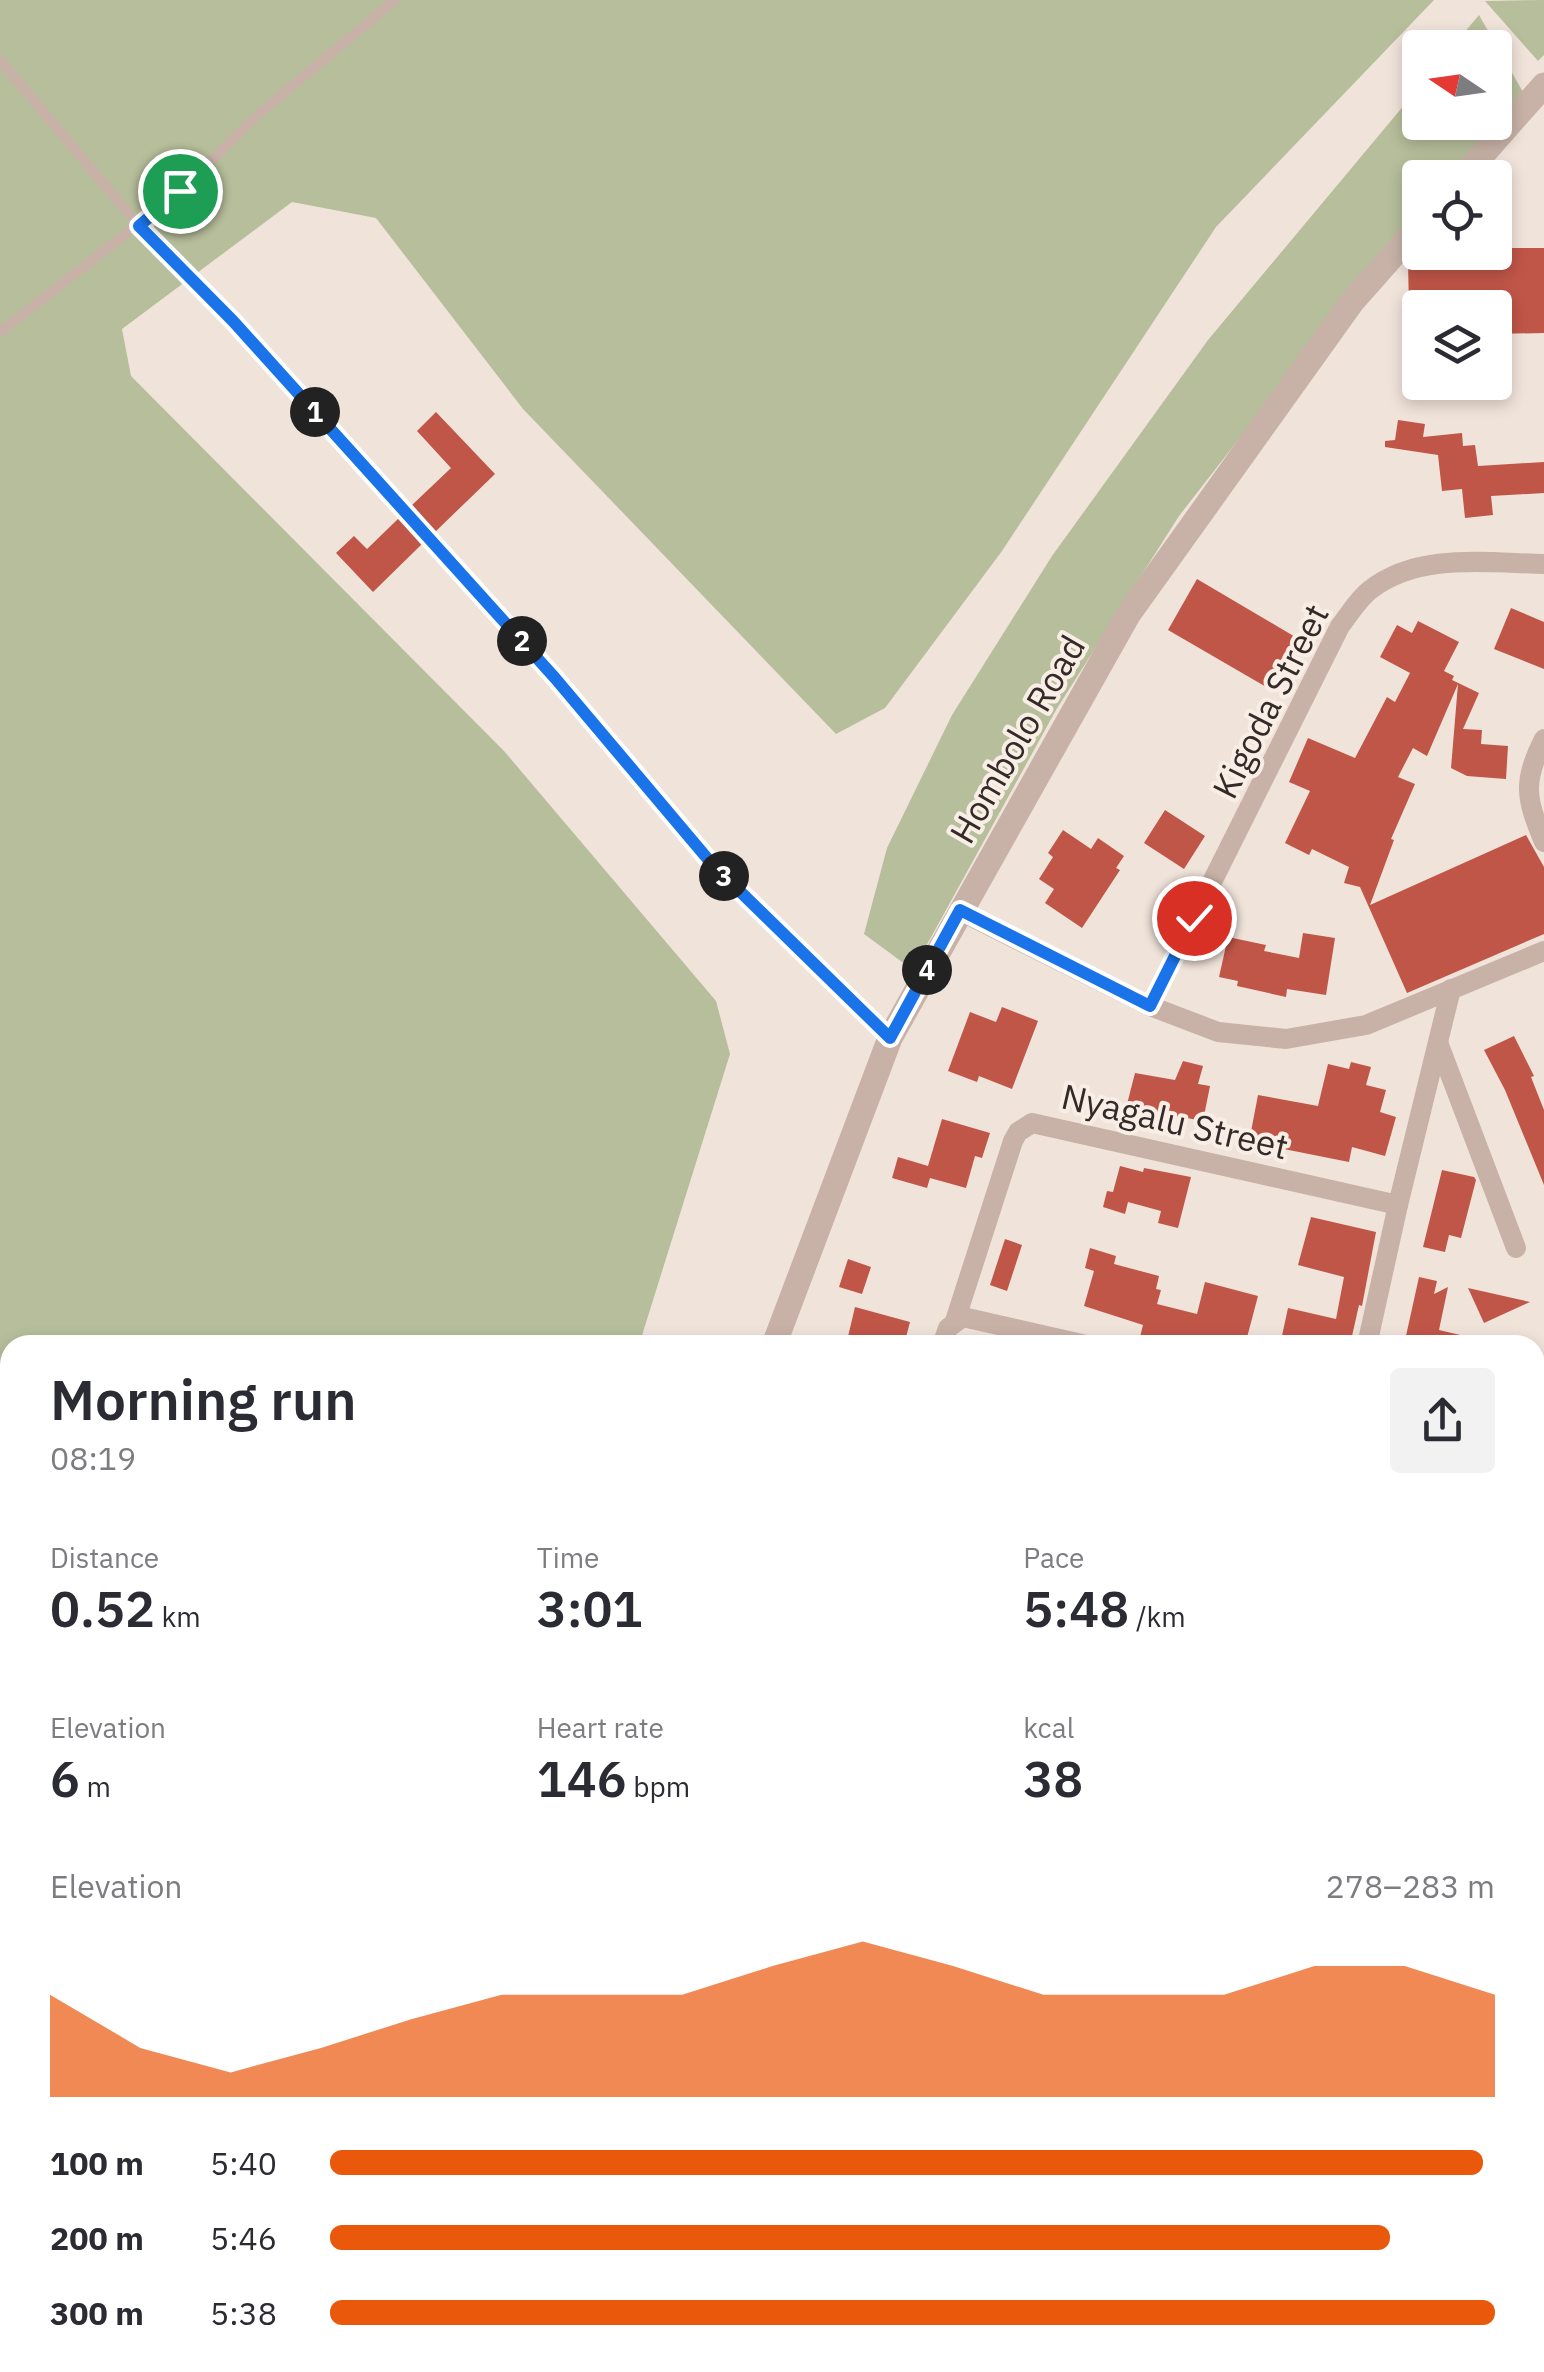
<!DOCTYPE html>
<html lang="en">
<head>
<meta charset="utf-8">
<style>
  :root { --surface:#fff; --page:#f2f2f3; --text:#2b2b33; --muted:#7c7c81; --accent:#ea580c }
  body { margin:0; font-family:"IBM Plex Sans",sans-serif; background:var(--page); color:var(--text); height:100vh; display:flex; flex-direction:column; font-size:38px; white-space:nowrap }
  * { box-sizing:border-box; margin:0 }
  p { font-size:32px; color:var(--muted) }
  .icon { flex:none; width:55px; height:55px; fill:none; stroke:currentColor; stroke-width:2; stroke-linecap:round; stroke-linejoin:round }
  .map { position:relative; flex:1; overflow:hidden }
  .sheet { position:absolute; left:0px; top:1335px; width:1545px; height:1038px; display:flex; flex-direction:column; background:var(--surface); border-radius:30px 30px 0 0; box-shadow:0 5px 15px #0003 }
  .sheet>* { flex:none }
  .needle { width:65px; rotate:283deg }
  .controls { position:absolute; left:1402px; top:30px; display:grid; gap:20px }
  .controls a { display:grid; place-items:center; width:110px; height:110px; border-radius:10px; background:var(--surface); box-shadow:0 5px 15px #0003; font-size:50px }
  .pin { position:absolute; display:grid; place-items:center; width:85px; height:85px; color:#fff; margin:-42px; border:5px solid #fff; border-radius:50%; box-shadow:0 2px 10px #0007 }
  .km { position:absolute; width:50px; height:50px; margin:-25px; border-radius:50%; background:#222; color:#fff; font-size:28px; line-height:50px; text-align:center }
  .round { display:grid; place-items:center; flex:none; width:105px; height:105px; border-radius:10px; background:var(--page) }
  .head { display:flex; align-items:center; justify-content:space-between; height:170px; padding:0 50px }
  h1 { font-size:55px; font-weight:600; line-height:75px }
  .stats { display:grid; grid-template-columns:repeat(3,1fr); gap:15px; height:170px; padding:10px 50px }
  .stats div { display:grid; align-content:center }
  .stats b { font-size:50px; font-weight:600 }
  .stats small { font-size:28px; font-weight:400 }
  .stats p { font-size:28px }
  .chart { height:280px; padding:20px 50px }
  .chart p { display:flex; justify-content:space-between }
  .chart svg { width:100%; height:180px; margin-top:10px; fill:var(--accent); opacity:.7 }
  ul { padding:0 50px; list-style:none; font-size:32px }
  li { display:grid; grid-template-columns:160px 120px 1fr; align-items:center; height:75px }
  li i { height:25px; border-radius:12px; background:var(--accent) }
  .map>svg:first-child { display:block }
  .green { fill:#b7be9b }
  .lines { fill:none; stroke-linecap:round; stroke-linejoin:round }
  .river { stroke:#7baca7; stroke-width:38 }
  .building { fill:#c05648 }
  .path { stroke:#b39c91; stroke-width:4; stroke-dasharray:5 5; stroke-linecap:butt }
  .service { stroke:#c8b2a7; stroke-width:10 }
  .minor { stroke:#c8b2a7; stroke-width:20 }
  .tertiary { stroke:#c8b2a7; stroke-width:25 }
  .route-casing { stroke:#fff; stroke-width:20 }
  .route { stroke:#1a73e8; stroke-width:12 }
  .labels { text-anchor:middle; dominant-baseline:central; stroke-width:8; stroke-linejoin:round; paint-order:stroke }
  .street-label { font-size:35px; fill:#342a27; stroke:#f8eee6 }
</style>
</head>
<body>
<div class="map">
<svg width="1544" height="2372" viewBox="0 0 1544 2372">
  <rect width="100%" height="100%" fill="#f0e3da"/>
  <g class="green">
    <polygon points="0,0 1434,0 1216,227 1002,551 885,708 836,734 523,409 376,218 292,202 122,329 131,376 504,751 716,1001 730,1054 639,1345 10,1345 10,1455 0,1452"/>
    <polygon points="1544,0 1544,55 1538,61 1485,1"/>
    <polygon points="1479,15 1523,92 1452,177 1420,178 1420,216 1295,367 1179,516 1056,710 913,970 864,934 887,848 952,715 1052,556 1208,340 1420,86 1420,122 1495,122 1495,48 1452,47"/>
  </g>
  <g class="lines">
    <g class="river">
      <polyline points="1535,1393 1544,1389"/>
      <polyline points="0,1837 10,1835"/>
    </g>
  </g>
  <g class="building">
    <polygon points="1495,248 1544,248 1544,333 1495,334 1495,308 1409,308 1408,263 1417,252 1495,252"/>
    <polygon points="436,412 495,474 435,532 411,506 451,468 417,431"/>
    <polygon points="1398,420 1425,424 1423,437 1462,433 1463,446 1475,445 1478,466 1544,462 1544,493 1491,496 1493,515 1465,518 1462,489 1442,491 1438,455 1385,447 1385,441 1395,440"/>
    <polygon points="399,518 422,544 373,592 336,553 354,536 367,549"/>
    <polygon points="1197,579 1297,638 1268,688 1168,630"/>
    <polygon points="1511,608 1544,622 1544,669 1494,649"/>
    <polygon points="1418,621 1459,642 1444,671 1454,676 1452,680 1479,693 1463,729 1482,730 1481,744 1508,746 1506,779 1467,776 1451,768 1458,684 1427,756 1413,748 1398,777 1415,784 1391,839 1394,840 1370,905 1526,835 1544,867 1544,934 1407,993 1360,887 1344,883 1349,867 1312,849 1309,855 1285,843 1310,791 1289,782 1308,738 1355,758 1387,697 1395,702 1410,673 1380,657 1397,625 1412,633"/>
    <polygon points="1165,810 1205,836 1184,869 1144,843"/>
    <polygon points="1063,830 1091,849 1098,838 1124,856 1116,868 1120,870 1082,928 1045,903 1054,889 1039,879 1053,857 1048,853"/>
    <polygon points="1303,933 1335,938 1326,995 1287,989 1286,997 1237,986 1238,981 1219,977 1228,937 1266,945 1264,951 1299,958"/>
    <polygon points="1002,1007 1038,1021 1012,1089 979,1076 977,1082 948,1071 970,1012 996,1022"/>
    <polygon points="1514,1036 1534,1076 1531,1077 1544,1110 1544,1185 1505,1090 1484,1050"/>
    <polygon points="1183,1061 1203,1066 1198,1084 1210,1086 1203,1121 1165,1114 1164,1119 1125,1112 1135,1073 1175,1080"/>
    <polygon points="1351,1062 1371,1067 1366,1085 1386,1090 1380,1112 1396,1117 1385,1156 1352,1147 1349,1162 1249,1142 1258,1095 1318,1106 1328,1064 1349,1069"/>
    <polygon points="942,1119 990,1133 982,1158 975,1156 966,1188 930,1178 927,1188 892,1178 898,1157 928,1166"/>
    <polygon points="1120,1166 1143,1172 1144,1168 1191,1177 1178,1228 1158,1223 1161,1211 1128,1202 1125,1214 1103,1207 1107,1191 1113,1192"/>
    <polygon points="1442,1170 1474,1177 1476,1180 1461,1238 1449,1235 1445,1252 1423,1247"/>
    <polygon points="1311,1217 1376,1232 1362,1306 1359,1305 1350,1345 1280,1345 1288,1308 1336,1319 1344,1277 1298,1265"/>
    <polygon points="1005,1239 1022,1245 1007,1291 990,1285"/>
    <polygon points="1090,1248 1116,1256 1114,1264 1159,1276 1156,1289 1161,1290 1157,1304 1197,1314 1205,1282 1258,1296 1245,1345 1138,1345 1143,1325 1084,1306 1094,1271 1085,1268"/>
    <polygon points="848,1259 871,1267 862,1294 839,1287"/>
    <polygon points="1419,1277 1437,1281 1434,1294 1448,1287 1439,1330 1473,1338 1472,1345 1404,1345"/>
    <polygon points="1468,1288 1530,1302 1484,1323"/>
    <polygon points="855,1307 910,1322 904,1345 846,1345"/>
  </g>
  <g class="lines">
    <polyline class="path" points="1122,2362 1125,2372"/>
    <g class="service">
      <polyline points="0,60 139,226 233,321 555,679 712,864 890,1038"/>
      <polyline points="0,332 181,191 254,118 395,0"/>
    </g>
    <g class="minor">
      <path d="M 1544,739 C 1522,783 1526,798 1544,842"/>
      <polyline points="960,911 1150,1006 1218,1032 1286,1039 1366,1025 1544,951"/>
      <path d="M 1150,1006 L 1340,626 C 1349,615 1358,599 1370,590 C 1418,552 1487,563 1544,564"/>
      <polyline points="1439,1045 1516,1248"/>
      <polyline points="955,1321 1013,1141 1018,1132 1032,1123 1398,1205"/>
      <polyline points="942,1345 948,1328 963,1317 1086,1345"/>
      <polyline points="1367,1345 1398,1205 1451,989"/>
      <polyline points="0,1559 10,1562"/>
      <polyline points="1535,1567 1544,1562"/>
      <polyline points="0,1614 10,1590"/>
      <polyline points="1535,1720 1544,1722"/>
      <polyline points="0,1778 10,1776"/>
      <polyline points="1535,1867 1544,1835"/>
      <polyline points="1535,2112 1544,2114"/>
      <polyline points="0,2344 10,2347"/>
      <polyline points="77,2362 117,2372"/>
      <polyline points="1282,2362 1286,2372"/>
      <polyline points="778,2372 779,2362"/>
    </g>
    <g class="tertiary">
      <polyline points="1462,178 1544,85"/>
      <polyline points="774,1345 890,1038 1128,615 1352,302 1420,225"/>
      <polyline points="594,2372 594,2362"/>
    </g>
  </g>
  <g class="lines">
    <defs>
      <polyline id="route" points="180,191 139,226 233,321 555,678 712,864 890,1038 960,910 1150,1006 1194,918"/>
    </defs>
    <use href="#route" class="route-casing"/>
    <use href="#route" class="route"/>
  </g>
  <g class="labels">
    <g class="street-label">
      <text transform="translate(1270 701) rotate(-63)">Kigoda Street</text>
      <text transform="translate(1017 739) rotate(-60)">Hombolo Road</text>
      <text transform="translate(1175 1121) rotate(13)">Nyagalu Street</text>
    </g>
  </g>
</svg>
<div class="controls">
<a><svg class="needle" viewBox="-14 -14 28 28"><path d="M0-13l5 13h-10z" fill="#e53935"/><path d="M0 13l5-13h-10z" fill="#7c7c81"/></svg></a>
<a><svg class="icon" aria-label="locate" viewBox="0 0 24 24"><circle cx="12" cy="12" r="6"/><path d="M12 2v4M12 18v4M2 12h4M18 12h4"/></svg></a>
<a><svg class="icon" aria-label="layers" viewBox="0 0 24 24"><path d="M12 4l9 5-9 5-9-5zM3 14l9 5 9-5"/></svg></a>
</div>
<div class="pin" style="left:180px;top:191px;background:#1e9e55"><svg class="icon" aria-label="arrive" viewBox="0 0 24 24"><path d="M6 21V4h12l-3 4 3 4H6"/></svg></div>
<div class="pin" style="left:1194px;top:918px;background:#d93025"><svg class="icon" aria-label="check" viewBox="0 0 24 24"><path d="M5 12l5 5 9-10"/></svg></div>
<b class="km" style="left:315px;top:412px">1</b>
<b class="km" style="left:522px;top:641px">2</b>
<b class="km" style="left:724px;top:876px">3</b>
<b class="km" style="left:927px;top:970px">4</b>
<section class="sheet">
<div class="head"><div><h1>Morning run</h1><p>08:19</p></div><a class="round"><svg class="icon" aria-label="share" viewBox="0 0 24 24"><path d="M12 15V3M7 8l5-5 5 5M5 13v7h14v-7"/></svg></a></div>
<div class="stats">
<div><p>Distance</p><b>0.52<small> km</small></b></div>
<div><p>Time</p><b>3:01</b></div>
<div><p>Pace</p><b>5:48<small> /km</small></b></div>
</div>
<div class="stats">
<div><p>Elevation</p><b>6<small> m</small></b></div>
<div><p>Heart rate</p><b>146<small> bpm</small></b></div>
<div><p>kcal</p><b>38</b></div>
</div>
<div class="chart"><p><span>Elevation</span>278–283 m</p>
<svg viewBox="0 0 160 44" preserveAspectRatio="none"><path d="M0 44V19L10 32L20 38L30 32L40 25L50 19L60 19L70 19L80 12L90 6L100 12L110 19L120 19L130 19L140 12L150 12L160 19V44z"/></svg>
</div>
<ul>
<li><b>100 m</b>5:40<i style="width:99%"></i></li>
<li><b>200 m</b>5:46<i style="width:91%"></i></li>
<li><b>300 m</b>5:38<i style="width:100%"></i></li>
</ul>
</section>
</div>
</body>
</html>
